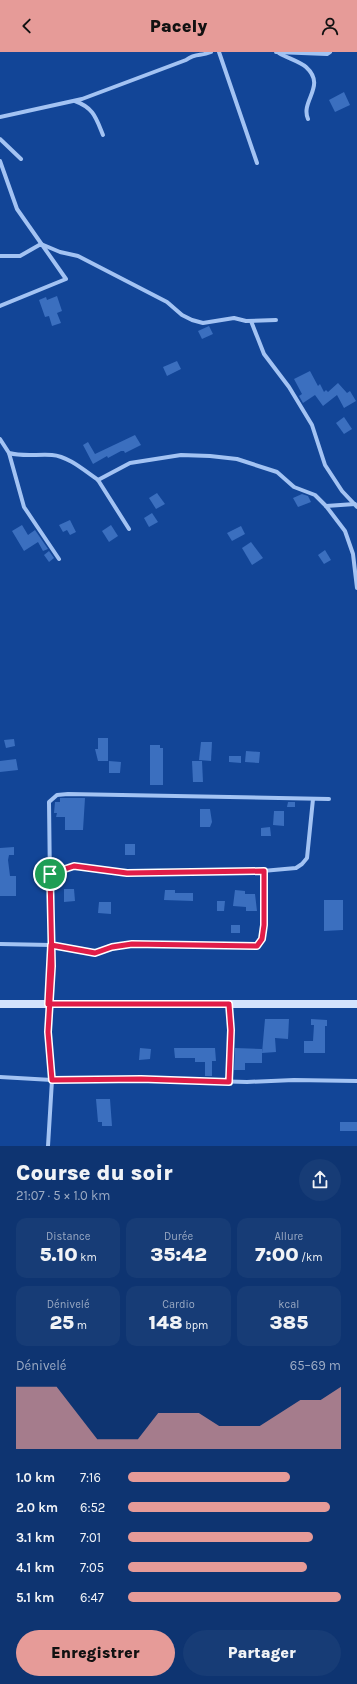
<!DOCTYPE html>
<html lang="fr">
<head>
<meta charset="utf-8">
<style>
  :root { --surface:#0e3471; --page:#173c76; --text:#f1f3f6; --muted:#9baac3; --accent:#e69b98 }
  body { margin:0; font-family:Karla,sans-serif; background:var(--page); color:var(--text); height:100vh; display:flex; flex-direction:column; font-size:15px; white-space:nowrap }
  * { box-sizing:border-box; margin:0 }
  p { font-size:13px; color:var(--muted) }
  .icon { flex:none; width:22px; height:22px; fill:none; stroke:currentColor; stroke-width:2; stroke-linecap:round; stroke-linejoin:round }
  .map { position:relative; height:1094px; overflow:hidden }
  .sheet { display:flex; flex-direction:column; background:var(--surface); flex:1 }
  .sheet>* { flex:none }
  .pin { position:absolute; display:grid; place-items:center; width:34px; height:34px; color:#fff; margin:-17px; border:2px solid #fff; border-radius:50%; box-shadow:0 1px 4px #0007 }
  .round { display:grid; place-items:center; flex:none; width:42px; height:42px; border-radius:21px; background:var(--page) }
  .head { display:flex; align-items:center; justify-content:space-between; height:68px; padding:0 16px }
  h1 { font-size:22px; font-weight:800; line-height:30px }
  .metrics { display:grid; grid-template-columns:repeat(3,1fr); gap:6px; height:68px; padding:4px 16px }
  .metrics div { display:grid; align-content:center; border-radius:10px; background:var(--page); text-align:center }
  .metrics b { font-size:20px; font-weight:800 }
  .metrics small { font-size:11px; font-weight:400 }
  .metrics p { font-size:11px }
  .chart { height:112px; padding:8px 16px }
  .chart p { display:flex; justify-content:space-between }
  .chart svg { width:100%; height:72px; margin-top:4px; fill:var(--accent); opacity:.7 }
  .action { display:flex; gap:8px; margin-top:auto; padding:8px 16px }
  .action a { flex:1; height:46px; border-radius:24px; background:var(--accent); color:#111; font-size:16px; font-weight:800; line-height:46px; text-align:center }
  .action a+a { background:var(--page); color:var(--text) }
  ul { padding:0 16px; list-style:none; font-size:13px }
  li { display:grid; grid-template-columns:64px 48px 1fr; align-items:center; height:30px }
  li i { height:10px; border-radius:5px; background:var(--accent) }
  header { display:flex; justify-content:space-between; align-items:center; height:52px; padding:0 16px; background:var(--accent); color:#111; font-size:18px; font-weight:800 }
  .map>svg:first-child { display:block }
  .building { fill:#3b6fbf }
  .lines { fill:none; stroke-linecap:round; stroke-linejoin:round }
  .street { stroke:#a3c3f3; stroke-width:4 }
  .secondary { stroke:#d3e3fd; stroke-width:8 }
  .route-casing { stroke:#fff; stroke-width:8 }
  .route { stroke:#e11d48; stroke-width:5 }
</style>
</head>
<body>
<header><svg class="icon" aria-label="back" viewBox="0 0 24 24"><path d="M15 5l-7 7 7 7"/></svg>Pacely<svg class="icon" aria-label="person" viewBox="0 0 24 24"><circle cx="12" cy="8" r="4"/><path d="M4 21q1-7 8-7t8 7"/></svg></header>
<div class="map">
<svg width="357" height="1094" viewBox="0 0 357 1094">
  <rect width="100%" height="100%" fill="#124597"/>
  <g class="building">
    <polygon points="344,40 350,53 335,60 329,48"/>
    <polygon points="57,244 62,259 57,261 61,271 52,274 49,264 45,265 39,248 46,245 47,248"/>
    <polygon points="209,274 213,282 202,287 198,279"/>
    <polygon points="177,309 181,317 167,324 163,315"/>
    <polygon points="310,319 318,334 320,332 324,340 326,338 328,340 338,331 347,341 350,339 356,349 344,356 337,343 323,354 315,343 303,351 299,344 302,342 294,327"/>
    <polygon points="344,365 352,377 344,382 336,371"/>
    <polygon points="135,383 141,393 125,401 124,399 121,399 108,406 107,404 93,412 83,393 88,390 95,402"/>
    <polygon points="157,441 165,452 156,457 149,446"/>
    <polygon points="302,442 308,444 311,450 298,455 293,446"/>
    <polygon points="152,461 158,470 149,475 144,466"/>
    <polygon points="70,468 76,480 70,483 67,478 63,480 59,473"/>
    <polygon points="22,473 28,483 35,478 48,497 43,499 38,490 24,499 12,479"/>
    <polygon points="111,473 118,484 109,490 102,479"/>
    <polygon points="241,474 245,482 232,489 227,481"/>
    <polygon points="251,490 263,506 252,513 242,496"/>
    <polygon points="325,498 331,508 324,512 318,503"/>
    <polygon points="49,499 54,506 49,510 44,503"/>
    <polygon points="98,686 108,686 108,709 98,709 95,697 98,697"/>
    <polygon points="14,687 15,694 6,696 4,688"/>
    <polygon points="201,690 212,690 211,709 199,708"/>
    <polygon points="150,693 160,693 160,696 163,696 163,733 150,733"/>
    <polygon points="246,699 260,700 259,711 245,710"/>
    <polygon points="229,704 241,704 241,711 229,710"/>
    <polygon points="16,707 18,718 0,720 0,709"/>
    <polygon points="109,709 121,710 120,721 109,721"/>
    <polygon points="192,709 202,709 203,730 193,730"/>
    <polygon points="60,746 85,746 83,778 65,778 65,765 56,765 57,761 54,761 55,750 60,750"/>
    <polygon points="288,750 295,750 295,755 287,755"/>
    <polygon points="200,757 210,757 212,770 210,775 200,775"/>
    <polygon points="274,759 284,759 284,774 273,773"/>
    <polygon points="270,775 271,784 261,784 261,776"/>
    <rect x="125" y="792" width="10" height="11"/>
    <polygon points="14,795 14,803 9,803 8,808 10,824 16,824 16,844 0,844 0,796"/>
    <polygon points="64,837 74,837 75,849 64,850"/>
    <polygon points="165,838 175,838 175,841 193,841 193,849 164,848"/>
    <polygon points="235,838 245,839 245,842 255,842 257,859 246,859 246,855 233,854"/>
    <polygon points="324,848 343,848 343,878 324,879"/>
    <polygon points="217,849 225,849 224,859 217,859"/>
    <polygon points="99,850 111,850 111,862 98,861"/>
    <rect x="231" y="873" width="9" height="8"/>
    <polygon points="265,967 289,967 288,987 275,986 276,1000 262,1001"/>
    <polygon points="311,967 327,968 327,974 325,974 325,1001 304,1001 304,989 313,989 314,973 311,973"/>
    <polygon points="140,996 151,997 150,1007 139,1008"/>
    <polygon points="174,996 215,996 216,1009 212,1009 212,1024 205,1024 205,1010 195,1010 195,1006 175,1006"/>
    <polygon points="235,996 262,997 262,1011 245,1011 245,1018 234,1018"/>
    <polygon points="96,1047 110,1047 112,1074 102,1074 102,1070 98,1070"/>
    <rect x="340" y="1070" width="17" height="9"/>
  </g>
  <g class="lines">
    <g class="street">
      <polyline points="219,0 257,111"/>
      <polyline points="276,0 327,2 330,0"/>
      <path d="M 279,1 C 287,6 299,9 306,15 C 327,34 300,49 308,67"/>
      <path d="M 75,49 C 94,56 96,66 103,83"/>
      <path d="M 0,65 L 82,47 L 186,8 C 197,0 200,5 211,0"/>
      <polyline points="0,87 21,107"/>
      <polyline points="0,109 17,157 66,227 0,254"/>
      <polyline points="0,204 20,204 41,192 60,200 78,204 167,250 182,263 192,268 203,271 234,266 246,269 276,268"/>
      <polyline points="251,269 264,302 289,335 312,373 325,413 342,439 357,455"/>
      <path d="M 0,387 L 9,401 C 23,405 37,402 52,403 C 68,404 85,419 98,428 L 129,477"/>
      <polyline points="9,401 24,455 59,507"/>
      <polyline points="98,428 130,411 181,403 210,404 237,407 277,420 294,435 315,443 326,454 345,479 353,502 357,536"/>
      <polyline points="326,454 355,452"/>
      <polyline points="50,822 74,814 127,821 251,820 296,816 302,812 307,806 313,747"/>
      <polyline points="0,892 51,893 95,901 112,895 132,892 257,894 262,887 264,873 264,819"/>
      <polyline points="229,952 231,978 229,1030"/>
      <polyline points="0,1025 52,1028 141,1027 247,1030 294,1028 357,1029"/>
      <polyline points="48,1094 52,1028 48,980 51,914 49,750 57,743 68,742 329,747"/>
    </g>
    <polyline class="secondary" points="0,952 357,952"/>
  </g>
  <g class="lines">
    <defs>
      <polyline id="route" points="50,822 52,914 48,980 52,1028 141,1027 229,1030 231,978 229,952 48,952 51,893 95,901 112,895 132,892 257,894 262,887 264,873 264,819 127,821 74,814 50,822"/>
    </defs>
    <use href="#route" class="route-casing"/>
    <use href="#route" class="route"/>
  </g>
</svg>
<div class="pin" style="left:50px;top:822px;background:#1e9e55"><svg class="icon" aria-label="arrive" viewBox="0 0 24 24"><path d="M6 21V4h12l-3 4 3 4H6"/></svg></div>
</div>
<section class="sheet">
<div class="head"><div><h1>Course du soir</h1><p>21:07 · 5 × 1.0 km</p></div><a class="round"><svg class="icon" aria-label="share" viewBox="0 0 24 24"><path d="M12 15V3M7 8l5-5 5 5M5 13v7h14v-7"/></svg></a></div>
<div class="metrics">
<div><p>Distance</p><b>5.10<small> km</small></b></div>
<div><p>Durée</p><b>35:42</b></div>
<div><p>Allure</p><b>7:00<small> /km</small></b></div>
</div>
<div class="metrics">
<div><p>Dénivelé</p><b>25<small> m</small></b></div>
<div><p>Cardio</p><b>148<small> bpm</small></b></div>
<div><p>kcal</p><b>385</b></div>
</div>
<div class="chart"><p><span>Dénivelé</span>65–69 m</p>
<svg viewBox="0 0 160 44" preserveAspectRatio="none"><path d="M0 44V6L10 6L20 6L30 22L40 38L50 38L60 38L70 22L80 22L90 22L100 30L110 30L120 30L130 22L140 14L150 14L160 6V44z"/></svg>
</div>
<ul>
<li><b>1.0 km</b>7:16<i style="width:76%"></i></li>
<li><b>2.0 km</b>6:52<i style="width:95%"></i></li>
<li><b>3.1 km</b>7:01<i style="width:87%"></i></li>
<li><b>4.1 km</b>7:05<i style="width:84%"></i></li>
<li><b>5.1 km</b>6:47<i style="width:100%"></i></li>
</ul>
<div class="action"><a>Enregistrer</a><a>Partager</a></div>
</section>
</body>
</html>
